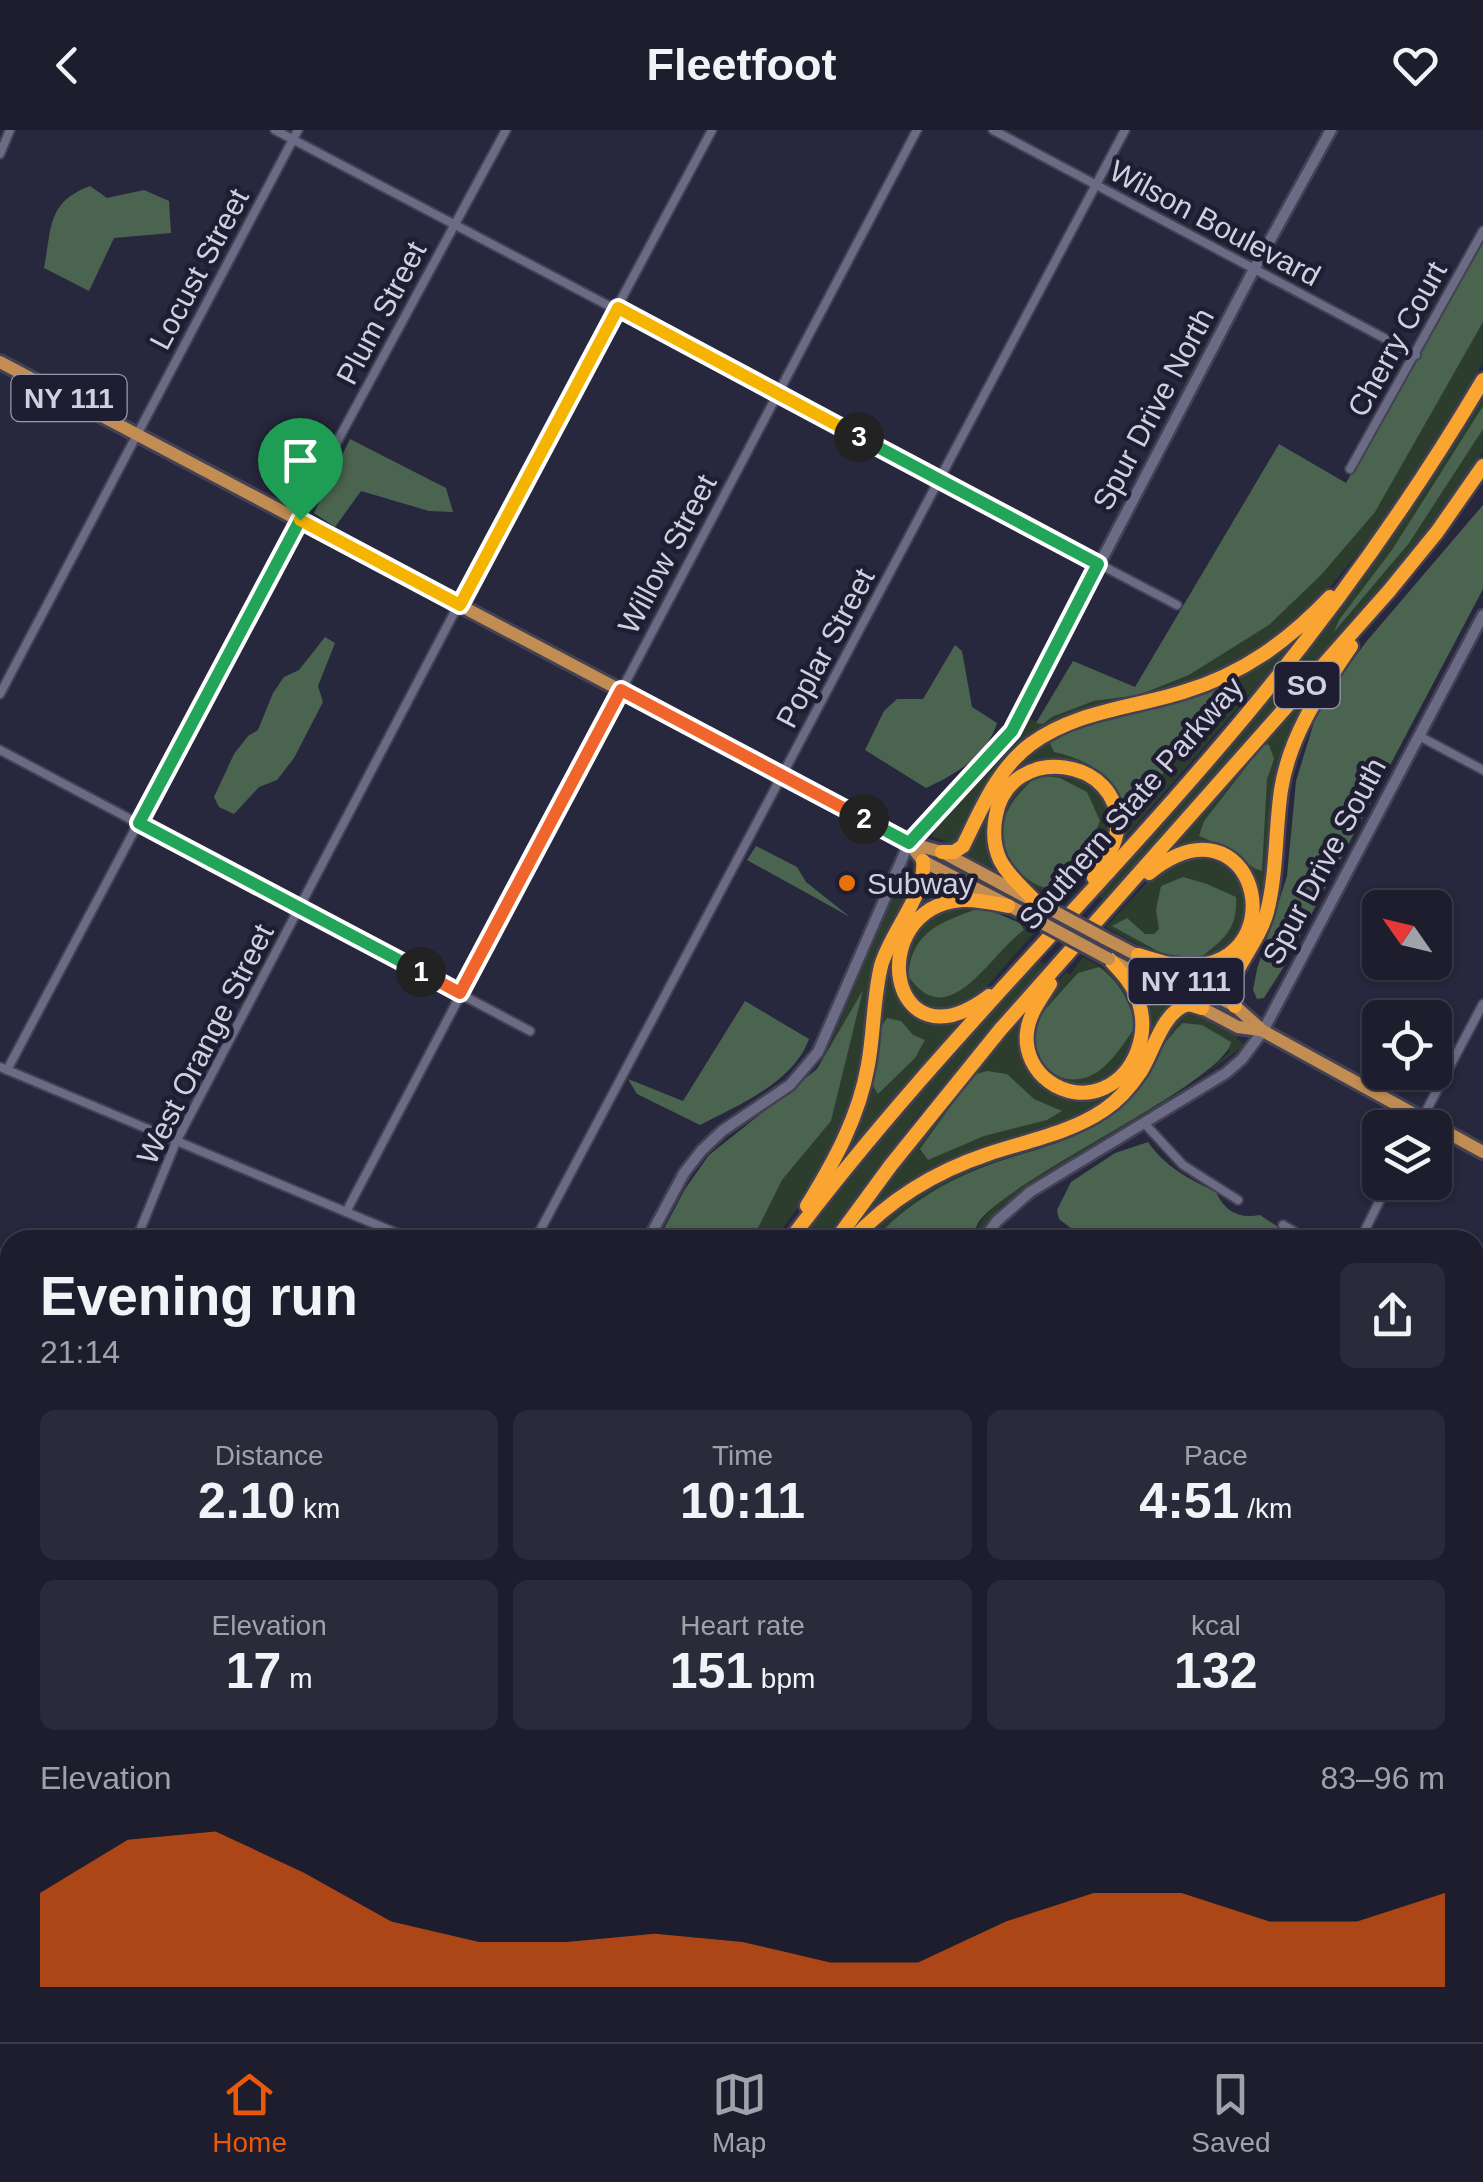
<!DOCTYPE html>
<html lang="en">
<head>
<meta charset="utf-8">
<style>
  :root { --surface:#1d1d2e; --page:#2a2a3a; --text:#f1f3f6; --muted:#a0a2aa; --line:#3b3b4a; --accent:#ea580c }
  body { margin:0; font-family:Helvetica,sans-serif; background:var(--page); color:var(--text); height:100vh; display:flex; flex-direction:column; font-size:38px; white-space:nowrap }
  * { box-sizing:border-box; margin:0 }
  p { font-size:32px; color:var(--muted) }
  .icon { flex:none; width:55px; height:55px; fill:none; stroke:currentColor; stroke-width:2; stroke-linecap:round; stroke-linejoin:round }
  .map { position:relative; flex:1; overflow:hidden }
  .details { position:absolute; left:0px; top:1100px; width:1485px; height:812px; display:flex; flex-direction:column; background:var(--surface); border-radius:30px 30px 0 0; box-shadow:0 2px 8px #0004,0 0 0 2px var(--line) }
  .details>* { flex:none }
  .needle { width:65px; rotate:304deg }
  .controls { position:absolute; left:1362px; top:760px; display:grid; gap:20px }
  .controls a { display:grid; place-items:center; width:90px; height:90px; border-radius:15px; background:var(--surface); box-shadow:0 2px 8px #0004,0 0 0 2px var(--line); font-size:50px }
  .pin { position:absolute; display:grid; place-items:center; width:85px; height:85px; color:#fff; margin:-102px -42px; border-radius:50% 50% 50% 0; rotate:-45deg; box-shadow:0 0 10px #0007 }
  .pin .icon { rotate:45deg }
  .km { position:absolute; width:50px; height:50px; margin:-25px; border-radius:50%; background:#222; color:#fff; font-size:28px; line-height:50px; text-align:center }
  .round { display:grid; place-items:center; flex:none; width:105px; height:105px; border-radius:15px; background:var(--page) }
  .summary { display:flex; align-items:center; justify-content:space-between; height:170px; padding:0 40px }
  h1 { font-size:55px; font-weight:800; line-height:75px }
  .stats { display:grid; grid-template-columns:repeat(3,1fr); gap:15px; height:170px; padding:10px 40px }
  .stats div { display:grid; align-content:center; border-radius:15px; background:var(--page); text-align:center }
  .stats b { font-size:50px; font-weight:800 }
  .stats small { font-size:28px; font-weight:400 }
  .stats p { font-size:28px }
  .chart { height:280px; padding:20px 40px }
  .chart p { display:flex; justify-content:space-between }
  .chart svg { width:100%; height:180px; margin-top:10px; fill:var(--accent); opacity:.7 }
  header { display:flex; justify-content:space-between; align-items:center; height:130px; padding:0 40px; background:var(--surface); font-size:45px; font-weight:800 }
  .menu { display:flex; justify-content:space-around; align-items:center; height:140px; border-top:2px solid var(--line); background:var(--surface); font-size:28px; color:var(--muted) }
  .menu a { display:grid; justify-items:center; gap:5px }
  .menu .selected { color:var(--accent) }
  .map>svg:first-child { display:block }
  .green { fill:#2c3d2e }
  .forest { fill:#4b644f }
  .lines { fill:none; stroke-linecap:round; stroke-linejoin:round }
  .stream { stroke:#00191d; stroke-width:2.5 }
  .minor-casing { stroke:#434154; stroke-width:12 }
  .tertiary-casing { stroke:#434154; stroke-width:15 }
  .primary-casing { stroke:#434154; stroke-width:18 }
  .motorway-casing { stroke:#434154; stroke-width:19 }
  .minor { stroke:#6b6b85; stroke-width:8 }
  .tertiary { stroke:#6b6b85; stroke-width:10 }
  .primary { stroke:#c18d53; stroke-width:12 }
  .motorway { stroke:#faa431; stroke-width:14 }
  .primary-bridge-casing { stroke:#434154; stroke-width:18; stroke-linecap:butt }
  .primary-bridge { stroke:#c18d53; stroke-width:12 }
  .split-1-casing { stroke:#fff; stroke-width:20 }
  .split-2-casing { stroke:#fff; stroke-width:20 }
  .split-3-casing { stroke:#fff; stroke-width:20 }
  .split-4-casing { stroke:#fff; stroke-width:20 }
  .split-1 { stroke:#22a559; stroke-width:12 }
  .split-2 { stroke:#f0652b; stroke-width:12 }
  .split-3 { stroke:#22a559; stroke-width:12 }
  .split-4 { stroke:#f5b400; stroke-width:12 }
  .food-dot { fill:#e8710a; stroke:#1e1d32; stroke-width:4 }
  .labels { text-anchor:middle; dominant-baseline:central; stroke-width:9; stroke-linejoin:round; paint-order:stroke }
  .shield { fill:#1e1d32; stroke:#9b9aab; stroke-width:2.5 }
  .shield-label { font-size:28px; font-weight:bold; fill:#d0d0df }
  .street-label { font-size:30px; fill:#d0d0df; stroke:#1e1d32 }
  .poi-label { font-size:30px; fill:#d0d0df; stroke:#1e1d32; text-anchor:start }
</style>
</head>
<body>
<header><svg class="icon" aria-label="back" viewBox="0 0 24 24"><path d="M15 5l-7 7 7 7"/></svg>Fleetfoot<svg class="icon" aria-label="heart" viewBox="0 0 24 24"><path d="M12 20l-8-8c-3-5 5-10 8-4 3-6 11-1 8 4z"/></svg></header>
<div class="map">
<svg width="1483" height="1912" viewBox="0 0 1483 1912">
  <rect width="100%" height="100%" fill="#27273d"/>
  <g class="green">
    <polygon points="1483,192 1483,232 1446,297 1386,389 1310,481 1281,507 1218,545 1025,613 957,716 932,706 936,696 1006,623 1030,589 1043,594 1052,587 1094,571 1140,565 1189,545 1269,495 1315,450"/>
    <path d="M 1483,264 L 1483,322 L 1419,415 L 1104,770 L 1097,764 C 1179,671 1263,578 1340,480 C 1393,411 1439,338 1483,264 Z"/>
    <path d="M 1284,515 L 1287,520 L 1279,531 L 1118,716 L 1111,661 C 1062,632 1044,613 998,662 L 1000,739 L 993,745 L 962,726 L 961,722 L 1012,638 L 1041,613 L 1064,599 L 1170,571 Z"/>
    <path d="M 1302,570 L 1306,575 L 1261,785 L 1223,860 L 1217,861 L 1180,845 L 1182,840 C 1214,841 1227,826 1249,805 L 1241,737 L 1179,718 L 1177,713 Z"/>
    <path d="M 1036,643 C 1048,643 1064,642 1076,644 C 1086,647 1095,655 1100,664 C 1124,698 1101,728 1078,755 L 1074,753 L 1060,773 C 1003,743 967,686 1036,643 Z"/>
    <path d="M 1196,725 C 1209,728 1222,731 1232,740 C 1266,770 1237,834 1193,831 C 1160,829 1135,813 1106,797 L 1162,736 Z"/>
    <path d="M 906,736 L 920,742 C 901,779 880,814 872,855 C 865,893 866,933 855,970 C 839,1023 806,1067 774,1110 L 752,1110 L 782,1050 L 831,990 L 861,864 L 827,922 Z"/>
    <path d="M 939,743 L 993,771 L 963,766 C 947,777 908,796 898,810 C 882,834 892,872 916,886 C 928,893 942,892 955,891 L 957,895 L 848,1024 L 843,1020 L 888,825 L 928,744 L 938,746 Z"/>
    <path d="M 973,774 L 1036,801 L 975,870 L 938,884 L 909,868 C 907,855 902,841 902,828 C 901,792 946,781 973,774 Z"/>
    <path d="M 1083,827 L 1108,841 L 1125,859 L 1128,858 C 1135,876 1142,899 1134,919 C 1124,942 1092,970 1066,956 C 1054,951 1044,940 1034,933 C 1032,881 1032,882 1066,842 L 1070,845 Z"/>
    <polygon points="1038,830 1046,835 916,987 826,1110 801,1110 905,980"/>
    <path d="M 1145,851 L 1175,873 L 1140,934 L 1107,972 L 1078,990 L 972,1025 L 871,1085 L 867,1081 L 935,988 L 1018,890 L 1021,894 C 1016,944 1038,963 1086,968 L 1139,927 L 1137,858 Z"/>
    <path d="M 1188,879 L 1238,906 L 1237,909 L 1243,914 L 1240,919 L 1160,976 L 1001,1076 L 974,1110 L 971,1110 C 1001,1035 1172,986 1230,921 L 1173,902 C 1156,930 1138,959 1114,982 C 1082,1011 1034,1018 995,1032 C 950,1048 905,1075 874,1110 L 859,1110 L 910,1066 L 960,1039 L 1103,985 L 1177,882 Z"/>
  </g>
  <g class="forest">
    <path d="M 90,56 L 107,68 L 144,60 L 169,71 L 171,103 L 114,108 L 89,161 L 44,138 C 52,97 47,72 90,56 Z"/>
    <polygon points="1483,113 1483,192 1375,382 1321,445 1269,495 1189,545 1139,565 1094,571 1052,587 1043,594 1036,593 1073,531 1135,557 1279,314 1346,353"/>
    <polygon points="1483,276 1483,299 1409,413 1334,502 1339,490 1392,420"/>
    <polygon points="350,309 446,358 453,382 429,381 361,361 335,397 314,383"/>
    <polygon points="1483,375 1483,459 1283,838 1264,868 1257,869 1253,860 1257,839 1287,746 1296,651 1319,576 1366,512"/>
    <polygon points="325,507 335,513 318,556 323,572 294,628 277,650 259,657 234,684 219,677 214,667 234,624 248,606 258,600 273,563 284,547 299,540"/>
    <path d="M 955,515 L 962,521 L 972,577 L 997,593 C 987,626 956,644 926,658 L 865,620 L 884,581 L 897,569 L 923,569 Z"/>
    <path d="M 1221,558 L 1223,563 C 1201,605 1170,641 1132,670 L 1120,669 C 1108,641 1084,629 1054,622 L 1050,613 L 1081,596 L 1158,578 Z"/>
    <path d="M 1264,614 L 1269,615 L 1274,629 L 1267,649 L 1262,741 C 1251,738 1248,733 1240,726 C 1228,717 1213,712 1199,706 L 1204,691 Z"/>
    <path d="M 1038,645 L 1060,648 L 1087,662 L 1100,691 L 1088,719 L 1060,740 L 1051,759 C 1025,756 998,724 1003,696 C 1007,673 1022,660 1038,645 Z"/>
    <polygon points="756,716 797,737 806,752 850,787 747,730"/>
    <path d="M 1183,747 L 1207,754 L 1236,767 C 1238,799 1224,809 1200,828 L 1163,824 L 1112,796 L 1127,788 L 1145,804 L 1154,804 L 1159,799 L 1156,780 L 1161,756 Z"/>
    <path d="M 982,777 L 1020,793 L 1024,800 C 988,826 949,905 908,846 C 912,799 943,792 982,777 Z"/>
    <path d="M 1099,837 C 1120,852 1129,871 1136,896 C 1120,918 1101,954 1068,949 C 1059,948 1047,939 1039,935 L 1031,912 L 1041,884 L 1078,843 Z"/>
    <polygon points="863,860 831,991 782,1050 752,1110 658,1110 685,1059 709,1025 817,939"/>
    <path d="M 745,871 L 809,909 C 793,953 738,975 700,995 L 637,964 L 628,949 L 683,971 Z"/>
    <polygon points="887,888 901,891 913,905 925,910 915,928 878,964 868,948 880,898"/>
    <path d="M 1183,893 L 1202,895 L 1231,912 C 1225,951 1020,1043 981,1089 C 976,1095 974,1103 971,1110 L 874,1110 C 905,1074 952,1047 997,1032 C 1036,1019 1079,1010 1112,984 C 1142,959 1155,918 1183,893 Z"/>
    <polygon points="987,941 1007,944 1034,969 1062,981 1047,990 984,1006 928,1030 920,1019 973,945"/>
    <path d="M 1148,1012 C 1166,1038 1188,1048 1216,1062 C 1225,1082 1239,1089 1260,1085 L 1298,1110 L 1086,1110 L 1059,1089 L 1057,1080 L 1071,1052 L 1115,1023 Z"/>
    <polygon points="1475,1586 1483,1588 1483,1711 1475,1714"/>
    <polygon points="238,1902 333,1902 333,1903 328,1912 233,1912"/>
    <polygon points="438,1903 438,1902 538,1903 533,1912 433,1912"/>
  </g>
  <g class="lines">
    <polyline class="stream" points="1475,1629 1483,1627"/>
    <defs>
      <g id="minor">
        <polyline points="275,0 1177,475"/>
        <polyline points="993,0 1416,225"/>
        <polyline points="0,24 10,0"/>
        <polyline points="1350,339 1483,101"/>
        <polyline points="0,564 298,0"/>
        <polyline points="1419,606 1483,640"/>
        <polyline points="0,620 530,901"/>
        <polyline points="0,937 413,1110"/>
        <polyline points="7,940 300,389 338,310 506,0"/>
        <polyline points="1144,993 1183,1035 1238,1070"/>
        <polyline points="1417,998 1483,874"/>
        <polyline points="346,1082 917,0"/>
        <polyline points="1283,1095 1308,1110"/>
        <polyline points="136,1110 176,1012 504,388 712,0"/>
        <polyline points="535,1110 1125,0"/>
        <polyline points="1360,1110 1389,1052"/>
        <polyline points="0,1152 10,1156"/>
        <polyline points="0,1306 10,1311"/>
        <polyline points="0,1459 10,1464"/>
        <polyline points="1475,1529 1483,1535"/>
        <polyline points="0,1611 10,1617"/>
        <polyline points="0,1810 10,1791"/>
        <polyline points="1475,1876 1480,1867"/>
        <polyline points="796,1902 814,1912"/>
        <polyline points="1191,1902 1209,1912"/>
        <polyline points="82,1912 87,1902"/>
        <polyline points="905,1912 910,1902"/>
        <polyline points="1179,1912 1184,1902"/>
        <polyline points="1456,1912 1461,1902"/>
      </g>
      <g id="tertiary">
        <polyline points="648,1110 684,1043 702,1020 722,1001 790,955 818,922 909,713 1012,601 1253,141 1331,0"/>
        <polyline points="983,1110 997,1091 1030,1062 1226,943 1242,929 1263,901 1483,485"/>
        <polyline points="226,1912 231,1902"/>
        <polyline points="631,1912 636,1902"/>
      </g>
      <g id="primary">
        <polyline points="0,232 909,713 942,722 1028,768"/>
        <polyline points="909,713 923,731 1031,787"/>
        <polyline points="1104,808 1235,876 1263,901 1483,1022"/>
        <polyline points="1111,830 1238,897 1260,900"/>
      </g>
      <g id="motorway">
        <path d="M 942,722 L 954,722 L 963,716 C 981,680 997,639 1031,614 C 1076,581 1132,578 1183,562 C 1243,544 1288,511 1330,467"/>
        <path d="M 1035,771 C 1023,758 1008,746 1000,730 C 993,715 993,700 996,685 C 1009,612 1124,626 1117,700 C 1115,718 1103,733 1094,748"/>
        <path d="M 1138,825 C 1155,830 1174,837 1191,836 C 1298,831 1254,659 1149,743"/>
        <path d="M 1050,854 C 1041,868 1029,884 1027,902 C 1022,943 1066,975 1104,958 C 1135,944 1149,905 1139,873 C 1134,855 1121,842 1109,829"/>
        <path d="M 989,866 C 887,943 863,778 962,770 C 977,769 993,773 1008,776"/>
        <path d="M 1235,876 L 1229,858 C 1239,831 1259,810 1267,782 C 1277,743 1275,701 1281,660 C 1290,604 1320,562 1351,516"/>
        <path d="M 807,1076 C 834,1032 859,987 868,935 C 874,903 873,869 881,836 C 890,803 927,763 923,731"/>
        <path d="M 790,1110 C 928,926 1095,766 1242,590 C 1331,483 1412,370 1483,250"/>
        <polyline points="836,1110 891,1035 1000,900 1389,461 1437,402 1483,336"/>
        <path d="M 852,1110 C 889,1070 937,1041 988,1024 C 1027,1011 1070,1003 1104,980 C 1119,970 1131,956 1141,941 C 1154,920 1163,880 1189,874 L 1202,878"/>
        <polyline points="361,1912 366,1902"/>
        <polyline points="409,1912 414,1902"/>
      </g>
    </defs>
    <use href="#minor" class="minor-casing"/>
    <use href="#tertiary" class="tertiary-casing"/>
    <use href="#primary" class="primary-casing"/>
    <use href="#motorway" class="motorway-casing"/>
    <use href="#minor" class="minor"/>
    <use href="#tertiary" class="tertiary"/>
    <use href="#primary" class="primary"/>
    <use href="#motorway" class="motorway"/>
    <defs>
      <g id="primary-bridge">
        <polyline points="1048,778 1104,808"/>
        <polyline points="1031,787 1109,829"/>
      </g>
    </defs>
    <use href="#primary-bridge" class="primary-bridge-casing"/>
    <use href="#primary-bridge" class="primary-bridge"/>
  </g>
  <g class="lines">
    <defs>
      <polyline id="split-1" points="300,390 139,693 421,842"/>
      <polyline id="split-2" points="421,842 460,863 621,560 864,689"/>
      <polyline id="split-3" points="859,307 1098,434 1012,601 909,713 864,689"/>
      <polyline id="split-4" points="300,390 460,475 618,178 859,307"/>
    </defs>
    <use href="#split-1" class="split-1-casing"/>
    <use href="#split-2" class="split-2-casing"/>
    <use href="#split-3" class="split-3-casing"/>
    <use href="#split-4" class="split-4-casing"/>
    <use href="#split-1" class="split-1"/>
    <use href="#split-2" class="split-2"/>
    <use href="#split-3" class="split-3"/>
    <use href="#split-4" class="split-4"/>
  </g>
  <circle class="food-dot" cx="847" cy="753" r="10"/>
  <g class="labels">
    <g class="shield">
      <rect x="11.5" y="245" width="115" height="46" rx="8"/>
      <rect x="1274.5" y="532" width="65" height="46" rx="8"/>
      <rect x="1128.5" y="828" width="115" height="46" rx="8"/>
    </g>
    <g class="shield-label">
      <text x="69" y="268">NY 111</text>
      <text x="1307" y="555">SO</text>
      <text x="1186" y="851">NY 111</text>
    </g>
    <g class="street-label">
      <text transform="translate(1215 93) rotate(28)">Wilson Boulevard</text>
      <text transform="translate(199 139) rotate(-62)">Locust Street</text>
      <text transform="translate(381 183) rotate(-62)">Plum Street</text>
      <text transform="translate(1397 209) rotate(-61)">Cherry Court</text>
      <text transform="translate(1153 279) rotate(-62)">Spur Drive North</text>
      <text transform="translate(667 424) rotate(-62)">Willow Street</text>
      <text transform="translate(825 518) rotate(-62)">Poplar Street</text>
      <text transform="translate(1131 673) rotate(-49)">Southern State Parkway</text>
      <text transform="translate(1324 731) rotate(-62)">Spur Drive South</text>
      <text transform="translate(205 914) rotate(-63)">West Orange Street</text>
    </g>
    <g class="poi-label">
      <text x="867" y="753">Subway</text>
    </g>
  </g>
</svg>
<div class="controls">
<a><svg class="needle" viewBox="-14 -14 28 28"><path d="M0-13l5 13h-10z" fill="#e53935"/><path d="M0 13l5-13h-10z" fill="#a0a2aa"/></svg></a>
<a><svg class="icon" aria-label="locate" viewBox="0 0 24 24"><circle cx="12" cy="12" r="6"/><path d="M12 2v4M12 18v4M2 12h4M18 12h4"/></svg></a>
<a><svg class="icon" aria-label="layers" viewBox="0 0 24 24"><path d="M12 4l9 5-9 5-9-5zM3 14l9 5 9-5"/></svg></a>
</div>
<div class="pin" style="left:300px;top:390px;background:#1e9e55"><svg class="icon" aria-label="arrive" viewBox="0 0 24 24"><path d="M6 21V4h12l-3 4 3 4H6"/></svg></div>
<b class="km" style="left:421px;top:842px">1</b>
<b class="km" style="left:864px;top:689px">2</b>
<b class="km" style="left:859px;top:307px">3</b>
<section class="details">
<div class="summary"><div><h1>Evening run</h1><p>21:14</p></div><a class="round"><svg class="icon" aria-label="share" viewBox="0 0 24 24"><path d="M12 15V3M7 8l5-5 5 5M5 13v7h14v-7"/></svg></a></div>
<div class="stats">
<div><p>Distance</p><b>2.10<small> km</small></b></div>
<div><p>Time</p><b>10:11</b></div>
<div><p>Pace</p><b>4:51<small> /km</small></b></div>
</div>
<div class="stats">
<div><p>Elevation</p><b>17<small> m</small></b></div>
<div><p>Heart rate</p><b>151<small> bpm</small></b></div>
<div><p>kcal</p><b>132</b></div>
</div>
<div class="chart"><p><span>Elevation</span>83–96 m</p>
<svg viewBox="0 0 160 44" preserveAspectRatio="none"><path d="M0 44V21L10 8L20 6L30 16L40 28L50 33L60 33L70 31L80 33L90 38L100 38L110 28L120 21L130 21L140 28L150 28L160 21V44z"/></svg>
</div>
</section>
</div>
<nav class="menu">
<a class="selected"><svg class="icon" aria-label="home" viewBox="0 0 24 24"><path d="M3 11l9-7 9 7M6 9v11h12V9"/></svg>Home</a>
<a><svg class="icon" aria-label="map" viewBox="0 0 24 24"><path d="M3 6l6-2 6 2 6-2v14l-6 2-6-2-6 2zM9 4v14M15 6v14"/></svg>Map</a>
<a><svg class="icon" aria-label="saved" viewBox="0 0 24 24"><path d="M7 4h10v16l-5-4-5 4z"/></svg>Saved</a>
</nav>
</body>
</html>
